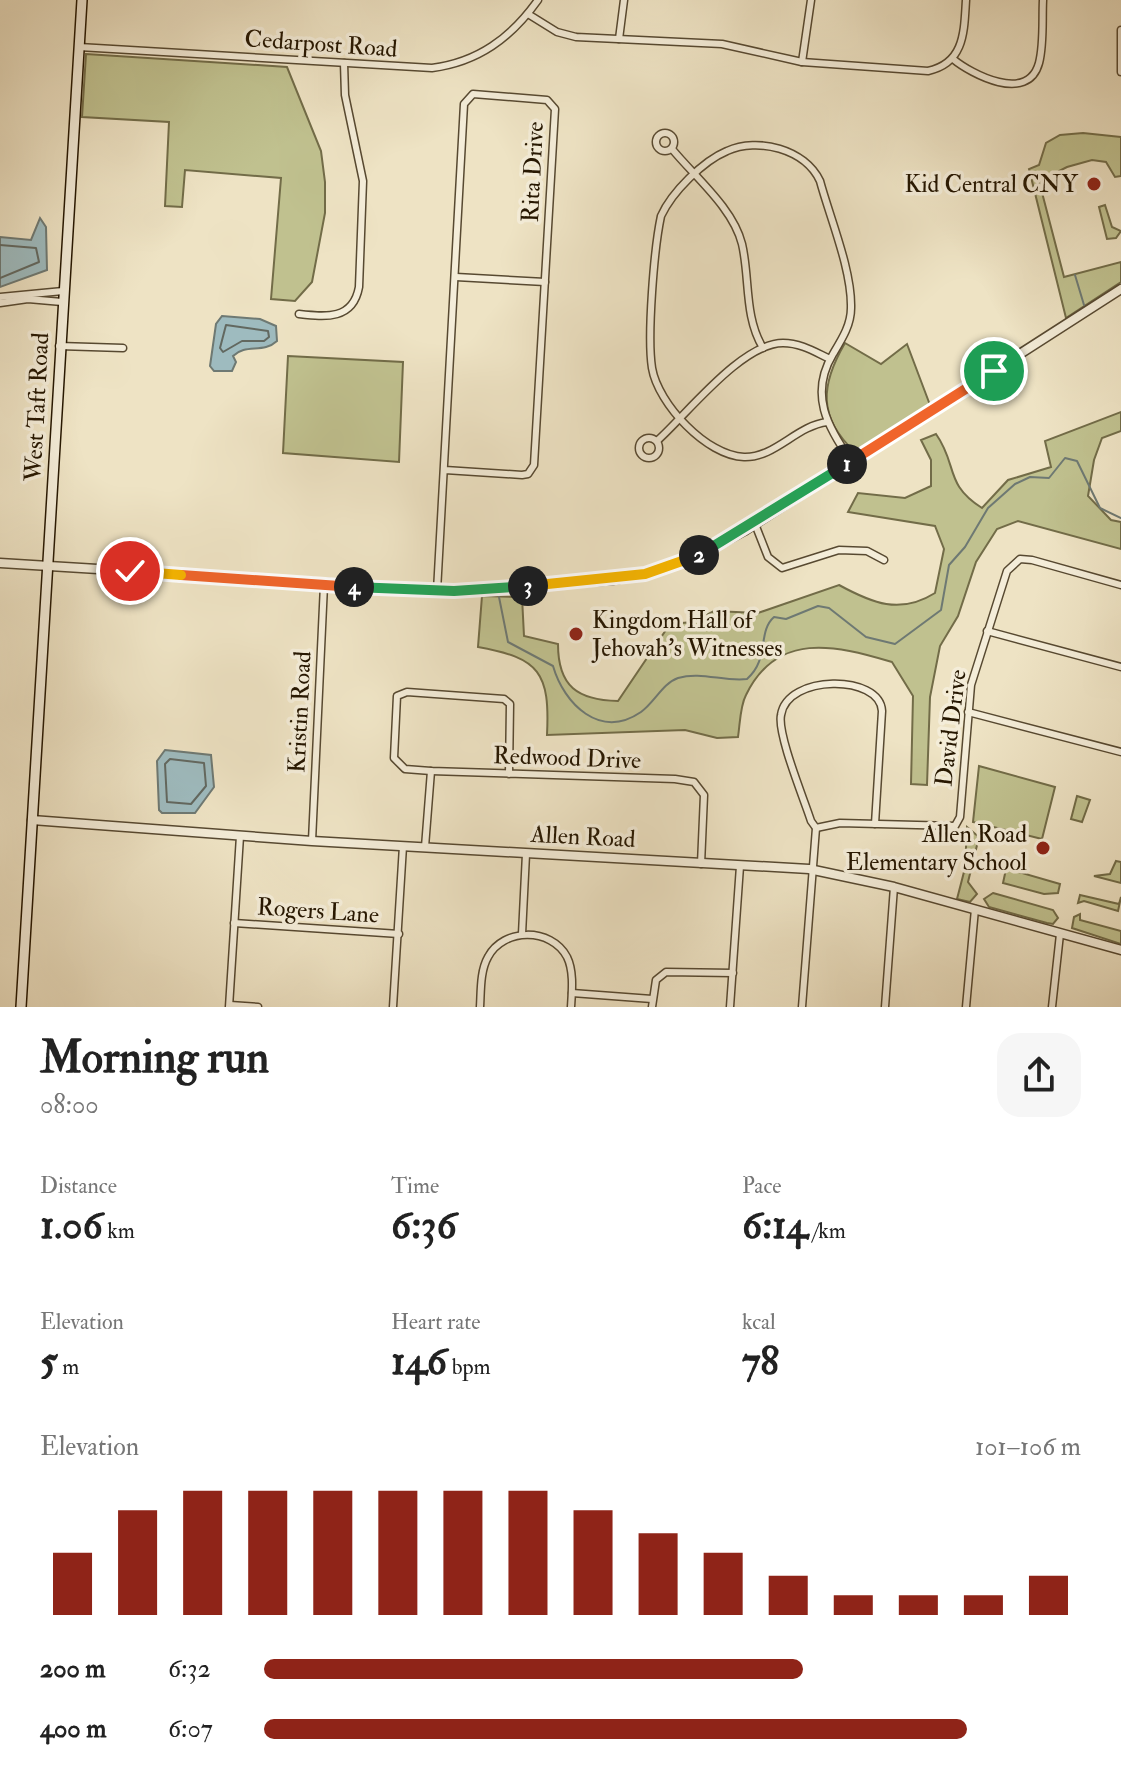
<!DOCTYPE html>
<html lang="en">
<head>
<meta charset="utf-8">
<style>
  :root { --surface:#fff; --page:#f6f6f6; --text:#222; --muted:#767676; --accent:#8f2418 }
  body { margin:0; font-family:"IM FELL Double Pica",serif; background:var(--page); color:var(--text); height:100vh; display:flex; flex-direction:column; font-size:30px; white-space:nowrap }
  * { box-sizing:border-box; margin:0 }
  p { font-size:26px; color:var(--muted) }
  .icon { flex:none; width:44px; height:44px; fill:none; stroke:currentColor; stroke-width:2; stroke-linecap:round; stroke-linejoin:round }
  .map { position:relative; height:1007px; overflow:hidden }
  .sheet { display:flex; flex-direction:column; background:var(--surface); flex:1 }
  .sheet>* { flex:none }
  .pin { position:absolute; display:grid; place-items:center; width:68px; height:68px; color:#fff; margin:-34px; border:4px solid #fff; border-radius:50%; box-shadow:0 2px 8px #0007 }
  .km { position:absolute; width:40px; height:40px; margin:-20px; border-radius:50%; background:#222; color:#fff; font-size:22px; line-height:40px; text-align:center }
  .round { display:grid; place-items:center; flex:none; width:84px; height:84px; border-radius:24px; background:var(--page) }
  .overview { display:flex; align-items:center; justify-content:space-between; height:136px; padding:0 40px }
  h1 { font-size:44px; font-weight:800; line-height:60px }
  .stats { display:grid; grid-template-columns:repeat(3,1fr); gap:12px; height:136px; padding:8px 40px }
  .stats div { display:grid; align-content:center }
  .stats b { font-size:40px; font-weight:800 }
  .stats small { font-size:22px; font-weight:400 }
  .stats p { font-size:22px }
  .chart { height:224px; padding:16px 40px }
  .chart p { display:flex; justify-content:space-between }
  .chart svg { width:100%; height:144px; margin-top:8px; stroke:var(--accent); stroke-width:6 }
  ul { padding:0 40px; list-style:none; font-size:26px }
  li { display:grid; grid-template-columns:128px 96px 1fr; align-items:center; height:60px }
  li i { height:20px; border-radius:10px; background:var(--accent) }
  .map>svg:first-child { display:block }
  .green { fill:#c0c18f; stroke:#726c48; stroke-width:2 }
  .water { fill:#9ebbbf; stroke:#6e7973; stroke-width:2 }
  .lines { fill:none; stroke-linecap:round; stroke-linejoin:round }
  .shore { stroke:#626860; stroke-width:2 }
  .stream { stroke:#6e7973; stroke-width:2 }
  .minor-casing { stroke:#574931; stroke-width:9 }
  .tertiary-casing { stroke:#574931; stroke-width:11 }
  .secondary-casing { stroke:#251600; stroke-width:12 }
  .minor { stroke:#f4edd9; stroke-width:6 }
  .tertiary { stroke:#f4edd9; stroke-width:8 }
  .secondary { stroke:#f4edd9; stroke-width:9 }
  .split-1-casing { stroke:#fff; stroke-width:16 }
  .split-2-casing { stroke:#fff; stroke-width:16 }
  .split-3-casing { stroke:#fff; stroke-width:16 }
  .split-4-casing { stroke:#fff; stroke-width:16 }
  .split-5-casing { stroke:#fff; stroke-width:16 }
  .split-6-casing { stroke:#fff; stroke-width:16 }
  .split-1 { stroke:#f0652b; stroke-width:10 }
  .split-2 { stroke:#22a559; stroke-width:10 }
  .split-3 { stroke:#f5b400; stroke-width:10 }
  .split-4 { stroke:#22a559; stroke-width:10 }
  .split-5 { stroke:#f0652b; stroke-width:10 }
  .split-6 { stroke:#f5b400; stroke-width:10 }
  .poi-dot { fill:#8f2418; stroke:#f4edd9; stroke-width:3 }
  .labels { text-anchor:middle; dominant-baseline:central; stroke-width:7; stroke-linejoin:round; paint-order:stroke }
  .street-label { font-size:24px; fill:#251600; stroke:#f4edd9 }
  .poi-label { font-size:24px; fill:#251600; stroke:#f4edd9; text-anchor:end }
</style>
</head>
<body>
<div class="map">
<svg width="1121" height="1007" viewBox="0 0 1121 1007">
  <rect width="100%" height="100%" fill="#eee3c4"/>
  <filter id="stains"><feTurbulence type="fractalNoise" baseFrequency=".0025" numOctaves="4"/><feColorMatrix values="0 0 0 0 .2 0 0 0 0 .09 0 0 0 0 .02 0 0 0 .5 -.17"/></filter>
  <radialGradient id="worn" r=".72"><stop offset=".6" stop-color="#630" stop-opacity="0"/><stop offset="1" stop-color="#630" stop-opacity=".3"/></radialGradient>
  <g class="green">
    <polygon points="86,54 287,67 321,151 325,182 325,213 312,282 295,301 271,299 281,178 185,170 182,207 165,206 169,122 82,117"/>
    <polygon points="1083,133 1121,137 1121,176 1115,177 1106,162 1092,160 1067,167 1059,171 1060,175 1039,181 1064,277 1121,262 1121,282 1066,318 1029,169 1039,165 1046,143 1060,135"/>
    <polygon points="1105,205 1112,227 1121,231 1116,238 1107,239 1099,207"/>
    <path d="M 845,343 L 881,364 L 907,344 L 930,405 L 855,452 C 817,417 821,384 845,343 Z"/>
    <polygon points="288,356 403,362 399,462 283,453"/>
    <path d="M 1121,412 L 1121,431 L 1102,438 L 1094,460 L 1088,496 L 1111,520 L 1121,522 L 1121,549 L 1018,521 L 997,529 L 976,562 L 958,616 L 940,646 L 930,697 L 927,785 L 911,784 L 913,696 L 892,662 C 835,645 777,631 746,695 C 740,706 740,724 738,737 L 717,738 L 685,730 L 547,735 C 550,673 540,658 478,647 L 482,596 L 522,597 L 524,636 L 558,644 C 558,687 578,700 618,701 L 670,624 L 693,622 L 714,611 L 758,613 L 839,585 C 872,603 900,615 935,593 L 944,549 L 935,526 L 848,512 L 858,493 L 905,498 L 931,486 L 931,460 L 921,440 L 936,434 C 958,465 944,484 982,508 L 1008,480 L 1051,467 L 1045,441 Z"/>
    <polygon points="979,766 1055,787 1042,839 973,822"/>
    <polygon points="1077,796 1090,800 1082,822 1071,819"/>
    <polygon points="967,827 979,837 968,882 977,894 970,902 957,899 965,868"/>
    <polygon points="1008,860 1008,869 1060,884 1058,893 1044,894 1003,883"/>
    <polygon points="1116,861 1121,862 1121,883 1094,876 1110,874"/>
    <polygon points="993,893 1053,910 1058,918 1053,924 1047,923 989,907 984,899"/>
    <polygon points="1080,895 1119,904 1121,897 1118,911 1084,901 1078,903"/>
    <polygon points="1080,914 1080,920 1121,931 1121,944 1072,928 1074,917"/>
  </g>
  <g class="water">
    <polygon points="40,218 46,227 47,270 0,287 0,237 31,240"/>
    <path d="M 222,316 L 260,319 L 276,326 L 277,341 C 263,354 246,343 233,356 L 236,362 L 232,371 L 214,371 L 210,366 L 216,324 Z"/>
    <polygon points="165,750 211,755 214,787 195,813 162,813 159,810 157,761"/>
  </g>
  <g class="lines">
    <g class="shore">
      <polyline points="0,245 36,248 39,262 0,278"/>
      <polygon points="226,325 268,331 269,337 264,341 242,341 223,352 220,348"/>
      <polygon points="170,759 204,763 206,786 191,804 167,802 165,764"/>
    </g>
    <g class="stream">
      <polyline points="1075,275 1084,305"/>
      <path d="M 499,597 L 508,642 L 553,666 C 564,704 600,740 641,712 C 654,703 663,683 678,678 C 701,671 724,682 747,679 C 770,659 757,632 774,617 L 786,619 L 818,606 L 829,608 L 866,637 L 895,644 L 941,610 L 949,565 L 965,547 L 988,508 L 1015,484 L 1030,477 L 1049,478 L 1065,458 L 1077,461 L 1100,508 L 1121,518"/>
    </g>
    <defs>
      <g id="minor">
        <path d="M 528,14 L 557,32 L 576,37 L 722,44 L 802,62 L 928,71 C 965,63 964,31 966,0"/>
        <polyline points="1121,30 1121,72"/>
        <polyline points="619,39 624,0"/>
        <path d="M 79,47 L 432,68 C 478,62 511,38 538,0"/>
        <path d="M 953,59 C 971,74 1028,104 1039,63 C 1044,44 1042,20 1043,0"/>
        <polyline points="802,62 811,0"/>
        <circle cx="665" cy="142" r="9"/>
        <path d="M 672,149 C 695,177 733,208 742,244 C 750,278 744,317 763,348"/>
        <polyline points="456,277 545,282"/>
        <polyline points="0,297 63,291"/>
        <polyline points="0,303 28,299 62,302"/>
        <path d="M 299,314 C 326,317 353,320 359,287 L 363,181 L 345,95 L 344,63"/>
        <polyline points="59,346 123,348"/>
        <path d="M 827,422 C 796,426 775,458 744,457 C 707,456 658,404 652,368 C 647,336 654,249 661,216 C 672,192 703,161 727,151 C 758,137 805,149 820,181 C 830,218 852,270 851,308 C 851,325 842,339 833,354 C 809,394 827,427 852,462"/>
        <circle cx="649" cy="448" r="10"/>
        <path d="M 658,440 C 688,413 742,343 783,343 C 801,343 815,352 830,359"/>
        <polyline points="755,524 768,557 782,568 839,550 867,551 884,560"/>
        <polyline points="437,591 464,104 473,94 547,100 555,109 534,465 528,474 522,475 445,470"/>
        <polyline points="987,631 1121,667"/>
        <polyline points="968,712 1121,752"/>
        <polyline points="509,774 510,704 504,699 407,692 397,696 394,758 405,769 431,771 675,779 694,782 704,795 701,864"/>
        <polyline points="816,828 840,823 955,826 960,817 971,685 1007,571 1020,559 1032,560 1121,585"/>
        <polyline points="312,841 324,585"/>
        <polyline points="425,847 431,771"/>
        <polyline points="234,923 399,934"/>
        <polyline points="522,934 526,854"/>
        <polyline points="572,993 652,999"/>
        <polyline points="230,1005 258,1007"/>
        <polyline points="229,1007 240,836"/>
        <polyline points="393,1007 403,846"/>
        <path d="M 480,1007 C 481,991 480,971 488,957 C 503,928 551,927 567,957 C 574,971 572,991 571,1007"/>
        <polyline points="652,1007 656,980 666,972 733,973"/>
        <polyline points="730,1007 740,866"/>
        <path d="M 802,1007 L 816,828 L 811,821 C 804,799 777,734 781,715 C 787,674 880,674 882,711 L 875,824"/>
        <polyline points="885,1007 894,887"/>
        <polyline points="966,1007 975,909"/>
        <polyline points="1052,1007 1060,934"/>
      </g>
      <g id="tertiary">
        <polyline points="0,563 454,591 612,580 645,574 698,556 744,531 1121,289"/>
        <polyline points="32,820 312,841 809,869 894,887 1121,950"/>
      </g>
      <polyline id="secondary" points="21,1007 82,0"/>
    </defs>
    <use href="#minor" class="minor-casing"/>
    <use href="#tertiary" class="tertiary-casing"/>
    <use href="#secondary" class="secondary-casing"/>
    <use href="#minor" class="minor"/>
    <use href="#tertiary" class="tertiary"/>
    <use href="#secondary" class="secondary"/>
  </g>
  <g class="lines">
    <defs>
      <polyline id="split-1" points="847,464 994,371"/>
      <polyline id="split-2" points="699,555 847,464"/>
      <polyline id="split-3" points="528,586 645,574 699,555"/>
      <polyline id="split-4" points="354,587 454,591 528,586"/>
      <polyline id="split-5" points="181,575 354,587"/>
      <polyline id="split-6" points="130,571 181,575"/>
    </defs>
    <use href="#split-1" class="split-1-casing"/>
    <use href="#split-2" class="split-2-casing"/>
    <use href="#split-3" class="split-3-casing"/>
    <use href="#split-4" class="split-4-casing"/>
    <use href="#split-5" class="split-5-casing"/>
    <use href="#split-6" class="split-6-casing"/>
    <use href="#split-1" class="split-1"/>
    <use href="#split-2" class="split-2"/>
    <use href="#split-3" class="split-3"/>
    <use href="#split-4" class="split-4"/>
    <use href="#split-5" class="split-5"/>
    <use href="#split-6" class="split-6"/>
  </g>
  <g class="poi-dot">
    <circle cx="1094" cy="184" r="8"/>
    <circle cx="576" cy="634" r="8"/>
    <circle cx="1043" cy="848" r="8"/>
  </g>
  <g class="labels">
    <g class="street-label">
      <text transform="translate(321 44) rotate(4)">Cedarpost Road</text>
      <text transform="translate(533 172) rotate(-87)">Rita Drive</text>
      <text transform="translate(37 407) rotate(-87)">West Taft Road</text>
      <text transform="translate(300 712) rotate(-87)">Kristin Road</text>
      <text transform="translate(951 728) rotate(-83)">David Drive</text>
      <text transform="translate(567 758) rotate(2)">Redwood Drive</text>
      <text transform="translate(583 837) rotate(3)">Allen Road</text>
      <text transform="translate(318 911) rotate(4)">Rogers Lane</text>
    </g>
    <g class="poi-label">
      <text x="1078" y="184">Kid Central CNY</text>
      <text x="592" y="620" text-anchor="start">Kingdom Hall of<tspan x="592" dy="28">Jehovah’s Witnesses</tspan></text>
      <text x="1027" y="834">Allen Road<tspan x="1027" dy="28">Elementary School</tspan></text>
    </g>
  </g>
  <rect width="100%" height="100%" filter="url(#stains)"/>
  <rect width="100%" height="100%" fill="url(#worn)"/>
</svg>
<div class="pin" style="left:994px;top:371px;background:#1e9e55"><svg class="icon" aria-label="arrive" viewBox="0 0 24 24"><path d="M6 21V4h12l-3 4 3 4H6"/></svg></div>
<div class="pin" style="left:130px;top:571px;background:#d93025"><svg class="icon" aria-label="check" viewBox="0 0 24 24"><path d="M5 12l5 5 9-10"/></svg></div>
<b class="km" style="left:847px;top:464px">1</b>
<b class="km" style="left:699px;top:555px">2</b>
<b class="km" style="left:528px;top:586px">3</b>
<b class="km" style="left:354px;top:587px">4</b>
</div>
<section class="sheet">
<div class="overview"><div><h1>Morning run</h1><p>08:00</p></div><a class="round"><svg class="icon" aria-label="share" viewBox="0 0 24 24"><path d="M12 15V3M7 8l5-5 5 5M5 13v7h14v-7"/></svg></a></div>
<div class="stats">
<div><p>Distance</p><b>1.06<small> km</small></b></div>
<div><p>Time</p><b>6:36</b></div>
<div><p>Pace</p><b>6:14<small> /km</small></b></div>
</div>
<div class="stats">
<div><p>Elevation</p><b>5<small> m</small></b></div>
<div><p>Heart rate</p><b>146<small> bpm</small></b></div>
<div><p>kcal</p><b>78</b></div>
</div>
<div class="chart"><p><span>Elevation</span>101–106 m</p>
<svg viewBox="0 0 160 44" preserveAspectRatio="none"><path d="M5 44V25M15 44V12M25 44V6M35 44V6M45 44V6M55 44V6M65 44V6M75 44V6M85 44V12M95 44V19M105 44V25M115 44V32M125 44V38M135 44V38M145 44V38M155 44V32"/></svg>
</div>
<ul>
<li><b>200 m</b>6:32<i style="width:66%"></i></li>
<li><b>400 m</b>6:07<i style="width:86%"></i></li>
</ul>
</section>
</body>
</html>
